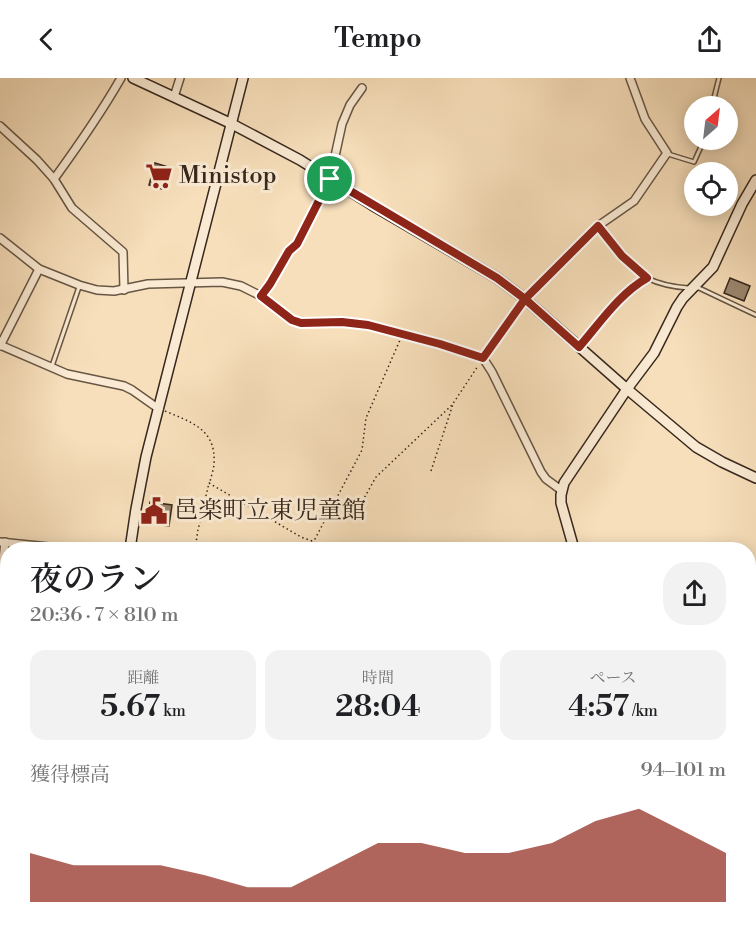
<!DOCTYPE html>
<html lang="ja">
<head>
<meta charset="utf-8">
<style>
  :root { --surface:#fff; --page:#f2f2f2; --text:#202124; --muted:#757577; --accent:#8f2418 }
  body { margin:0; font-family:"Libre Bodoni","Noto Serif JP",serif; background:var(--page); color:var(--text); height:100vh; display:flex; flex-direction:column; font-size:22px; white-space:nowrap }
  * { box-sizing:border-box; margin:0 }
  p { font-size:20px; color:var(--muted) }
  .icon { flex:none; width:33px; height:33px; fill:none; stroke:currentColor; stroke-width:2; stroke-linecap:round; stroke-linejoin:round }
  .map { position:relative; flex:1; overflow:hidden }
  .panel { position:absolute; left:0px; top:464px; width:756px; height:386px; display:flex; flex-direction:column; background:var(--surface); border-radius:24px 24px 0 0; box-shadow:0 3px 15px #0003 }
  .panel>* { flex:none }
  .needle { width:39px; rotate:28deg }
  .buttons { position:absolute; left:684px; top:18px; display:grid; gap:12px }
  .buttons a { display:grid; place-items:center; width:54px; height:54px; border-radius:50%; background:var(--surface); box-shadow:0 3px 15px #0003; font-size:30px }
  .pin { position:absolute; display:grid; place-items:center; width:51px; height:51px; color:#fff; margin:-26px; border:3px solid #fff; border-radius:50%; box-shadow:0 2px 6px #0007 }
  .round { display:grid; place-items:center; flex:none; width:63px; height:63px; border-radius:24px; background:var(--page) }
  .overview { display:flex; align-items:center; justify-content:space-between; height:102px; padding:0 30px }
  h1 { font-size:33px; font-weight:600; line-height:45px }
  .stats { display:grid; grid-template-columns:repeat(3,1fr); gap:9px; height:102px; padding:6px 30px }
  .stats div { display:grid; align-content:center; border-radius:15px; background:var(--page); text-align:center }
  .stats b { font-size:30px; font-weight:600 }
  .stats small { font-size:16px; font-weight:400 }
  .stats p { font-size:16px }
  .chart { height:168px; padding:12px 30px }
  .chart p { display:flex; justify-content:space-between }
  .chart svg { width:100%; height:108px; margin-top:6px; fill:var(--accent); opacity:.7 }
  header { display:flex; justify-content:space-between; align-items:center; height:78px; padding:0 30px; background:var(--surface); font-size:27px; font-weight:600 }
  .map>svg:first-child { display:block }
  .water { fill:#b6a185; stroke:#83715b; stroke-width:1.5 }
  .building { fill:#9b876f; stroke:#37281d; stroke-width:1.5 }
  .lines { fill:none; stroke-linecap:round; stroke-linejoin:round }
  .lane-casing { stroke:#675644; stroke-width:6 }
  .street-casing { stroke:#675644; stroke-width:10 }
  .secondary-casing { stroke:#37281d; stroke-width:12 }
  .path { stroke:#37281d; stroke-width:1.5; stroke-dasharray:1.5 3; stroke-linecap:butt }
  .lane { stroke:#faead3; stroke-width:3 }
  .street { stroke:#faead3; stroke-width:7 }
  .secondary { stroke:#faead3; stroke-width:9 }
  .route-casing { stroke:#fff; stroke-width:12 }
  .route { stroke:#8f2418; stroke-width:8 }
  .labels { text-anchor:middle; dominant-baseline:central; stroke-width:6; stroke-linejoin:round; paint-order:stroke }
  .poi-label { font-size:24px; fill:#37281d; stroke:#faead3; text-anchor:start }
</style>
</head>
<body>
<header><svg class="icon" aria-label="back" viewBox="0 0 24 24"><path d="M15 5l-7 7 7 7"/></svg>Tempo<svg class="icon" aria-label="share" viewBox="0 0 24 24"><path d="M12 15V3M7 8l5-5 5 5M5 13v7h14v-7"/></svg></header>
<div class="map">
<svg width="756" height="848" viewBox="0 0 756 848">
  <rect width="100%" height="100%" fill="#f7dfbb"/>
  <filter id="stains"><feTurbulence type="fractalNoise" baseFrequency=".00333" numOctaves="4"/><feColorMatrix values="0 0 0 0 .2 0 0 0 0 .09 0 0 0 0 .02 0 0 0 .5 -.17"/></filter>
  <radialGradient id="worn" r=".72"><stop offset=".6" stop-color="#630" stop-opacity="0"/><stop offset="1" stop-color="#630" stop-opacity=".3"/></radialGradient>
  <polygon class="water" points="749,617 756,618 756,748 749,751"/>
  <g class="building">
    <polygon points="155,85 168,89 162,111 149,107"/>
    <polygon points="730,200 750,208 744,223 724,215"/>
    <polygon points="150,424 172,427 169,448 147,445"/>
    <rect x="0" y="570" width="8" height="28"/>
    <polygon points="0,724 8,725 8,755 0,754"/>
    <polygon points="38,842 79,843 78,848 37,848"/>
  </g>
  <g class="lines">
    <defs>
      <g id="lane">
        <polyline points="712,28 719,0"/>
        <polyline points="668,76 694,84 704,62"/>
        <polyline points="599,149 622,178 647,200"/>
        <polyline points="695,210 699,210 756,237"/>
        <path d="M 582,267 C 601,243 620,215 647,200 C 661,207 673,209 688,210"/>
        <polyline points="52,288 79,209"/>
        <polyline points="748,606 756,607"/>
        <polyline points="748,760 756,757"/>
      </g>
      <g id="street">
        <polyline points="174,19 180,0"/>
        <polyline points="0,48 37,82 54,101 72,130 123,174 124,212"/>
        <path d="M 54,101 C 78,68 101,35 121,0"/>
        <polyline points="0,160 39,191 79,207 97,212 114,213 148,206 222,204 241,208 261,218 292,242 301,245 342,244 368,247 440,266 483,280 492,294 541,394 546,401 561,412"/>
        <polyline points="261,218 270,206 289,173 297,166 330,101 342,46 350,27 362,10"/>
        <polyline points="0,267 67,296 124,308 132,312 159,331"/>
        <polyline points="0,268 39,191"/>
        <polyline points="483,280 525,221 598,148 634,123 667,75 645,41 630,0"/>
        <polyline points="0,464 68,471"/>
        <polyline points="0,509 5,464"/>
        <polyline points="0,614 8,615"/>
        <polyline points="0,666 8,666"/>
        <polyline points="0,715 8,716"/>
        <polyline points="0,766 8,767"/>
        <polyline points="0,815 8,816"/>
        <polyline points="215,842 238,844"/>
        <polyline points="30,848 31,842"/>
        <polyline points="127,848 128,842"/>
        <polyline points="284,848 285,842"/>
        <polyline points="332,848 332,842"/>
        <polyline points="378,848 379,842"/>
        <polyline points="425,848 426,842"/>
      </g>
      <g id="secondary">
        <polyline points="133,0 232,46 300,82 372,127 497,200 525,221 627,311 696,369 722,384 756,400"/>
        <polyline points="130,471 136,431 146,379 243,0"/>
        <polyline points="574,471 561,425 561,417 564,405 627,311 654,275 677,229 683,220 713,189 742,126 756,102"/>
        <polyline points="685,842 687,848"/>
        <polyline points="88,848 89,842"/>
      </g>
    </defs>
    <use href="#lane" class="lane-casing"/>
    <use href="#street" class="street-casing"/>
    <use href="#secondary" class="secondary-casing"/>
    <g class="path">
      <path d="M 165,333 C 191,344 216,351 214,385 C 214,391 211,398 210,404"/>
      <polyline points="431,393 453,326"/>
      <polyline points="358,431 376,399 452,327 478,288"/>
      <polyline points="195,471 198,452 209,405 301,459 312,463 315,461 362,372 366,340 400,262"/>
      <polyline points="748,502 756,503"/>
    </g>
    <use href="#lane" class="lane"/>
    <use href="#street" class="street"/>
    <use href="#secondary" class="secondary"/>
  </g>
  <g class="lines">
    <defs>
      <path id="route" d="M 330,101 L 297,166 L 289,173 L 270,206 L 261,218 L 292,242 L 301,245 L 342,244 L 368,247 L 440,266 L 483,280 L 525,221 L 598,148 L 622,178 L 647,200 C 619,216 600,245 579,269 L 525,221 L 497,200 L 330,101"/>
    </defs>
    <use href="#route" class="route-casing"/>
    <use href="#route" class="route"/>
  </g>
  <defs>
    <symbol id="supermarket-bare" viewBox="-9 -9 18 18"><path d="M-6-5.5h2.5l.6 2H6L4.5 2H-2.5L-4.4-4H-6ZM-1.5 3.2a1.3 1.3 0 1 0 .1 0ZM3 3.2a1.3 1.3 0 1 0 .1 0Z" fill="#8f2418" stroke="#faead3" stroke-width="2.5" paint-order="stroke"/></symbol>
    <symbol id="civic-bare" viewBox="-9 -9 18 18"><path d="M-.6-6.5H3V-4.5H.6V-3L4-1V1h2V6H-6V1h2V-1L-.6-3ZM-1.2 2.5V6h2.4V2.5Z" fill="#8f2418" stroke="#faead3" stroke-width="2.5" paint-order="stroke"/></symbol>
  </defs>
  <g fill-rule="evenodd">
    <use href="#supermarket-bare" x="140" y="79" width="38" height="38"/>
    <use href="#civic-bare" x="135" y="414" width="38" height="38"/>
  </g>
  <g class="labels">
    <g class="poi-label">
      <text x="179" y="98">Ministop</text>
      <text x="174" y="433">邑楽町立東児童館</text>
    </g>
  </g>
  <rect width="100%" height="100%" filter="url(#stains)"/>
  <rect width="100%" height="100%" fill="url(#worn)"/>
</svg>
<div class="buttons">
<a><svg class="needle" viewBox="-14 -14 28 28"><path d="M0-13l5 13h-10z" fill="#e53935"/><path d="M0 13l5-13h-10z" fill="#757577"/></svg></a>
<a><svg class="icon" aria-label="locate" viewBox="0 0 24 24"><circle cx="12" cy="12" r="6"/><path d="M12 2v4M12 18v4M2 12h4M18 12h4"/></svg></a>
</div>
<div class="pin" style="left:330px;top:101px;background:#1e9e55"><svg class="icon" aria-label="arrive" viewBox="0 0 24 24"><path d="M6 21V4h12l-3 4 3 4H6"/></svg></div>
<section class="panel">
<div class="overview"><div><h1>夜のラン</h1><p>20:36 · 7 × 810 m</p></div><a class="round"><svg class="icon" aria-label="share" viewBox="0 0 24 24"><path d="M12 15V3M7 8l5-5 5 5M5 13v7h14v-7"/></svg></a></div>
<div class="stats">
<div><p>距離</p><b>5.67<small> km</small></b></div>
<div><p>時間</p><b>28:04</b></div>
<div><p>ペース</p><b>4:57<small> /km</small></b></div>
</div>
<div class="chart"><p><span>獲得標高</span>94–101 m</p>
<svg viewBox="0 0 160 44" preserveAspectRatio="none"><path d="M0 44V24L10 29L20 29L30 29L40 33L50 38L60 38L70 29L80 20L90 20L100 24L110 24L120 20L130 11L140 6L150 15L160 24V44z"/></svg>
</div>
</section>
</div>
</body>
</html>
